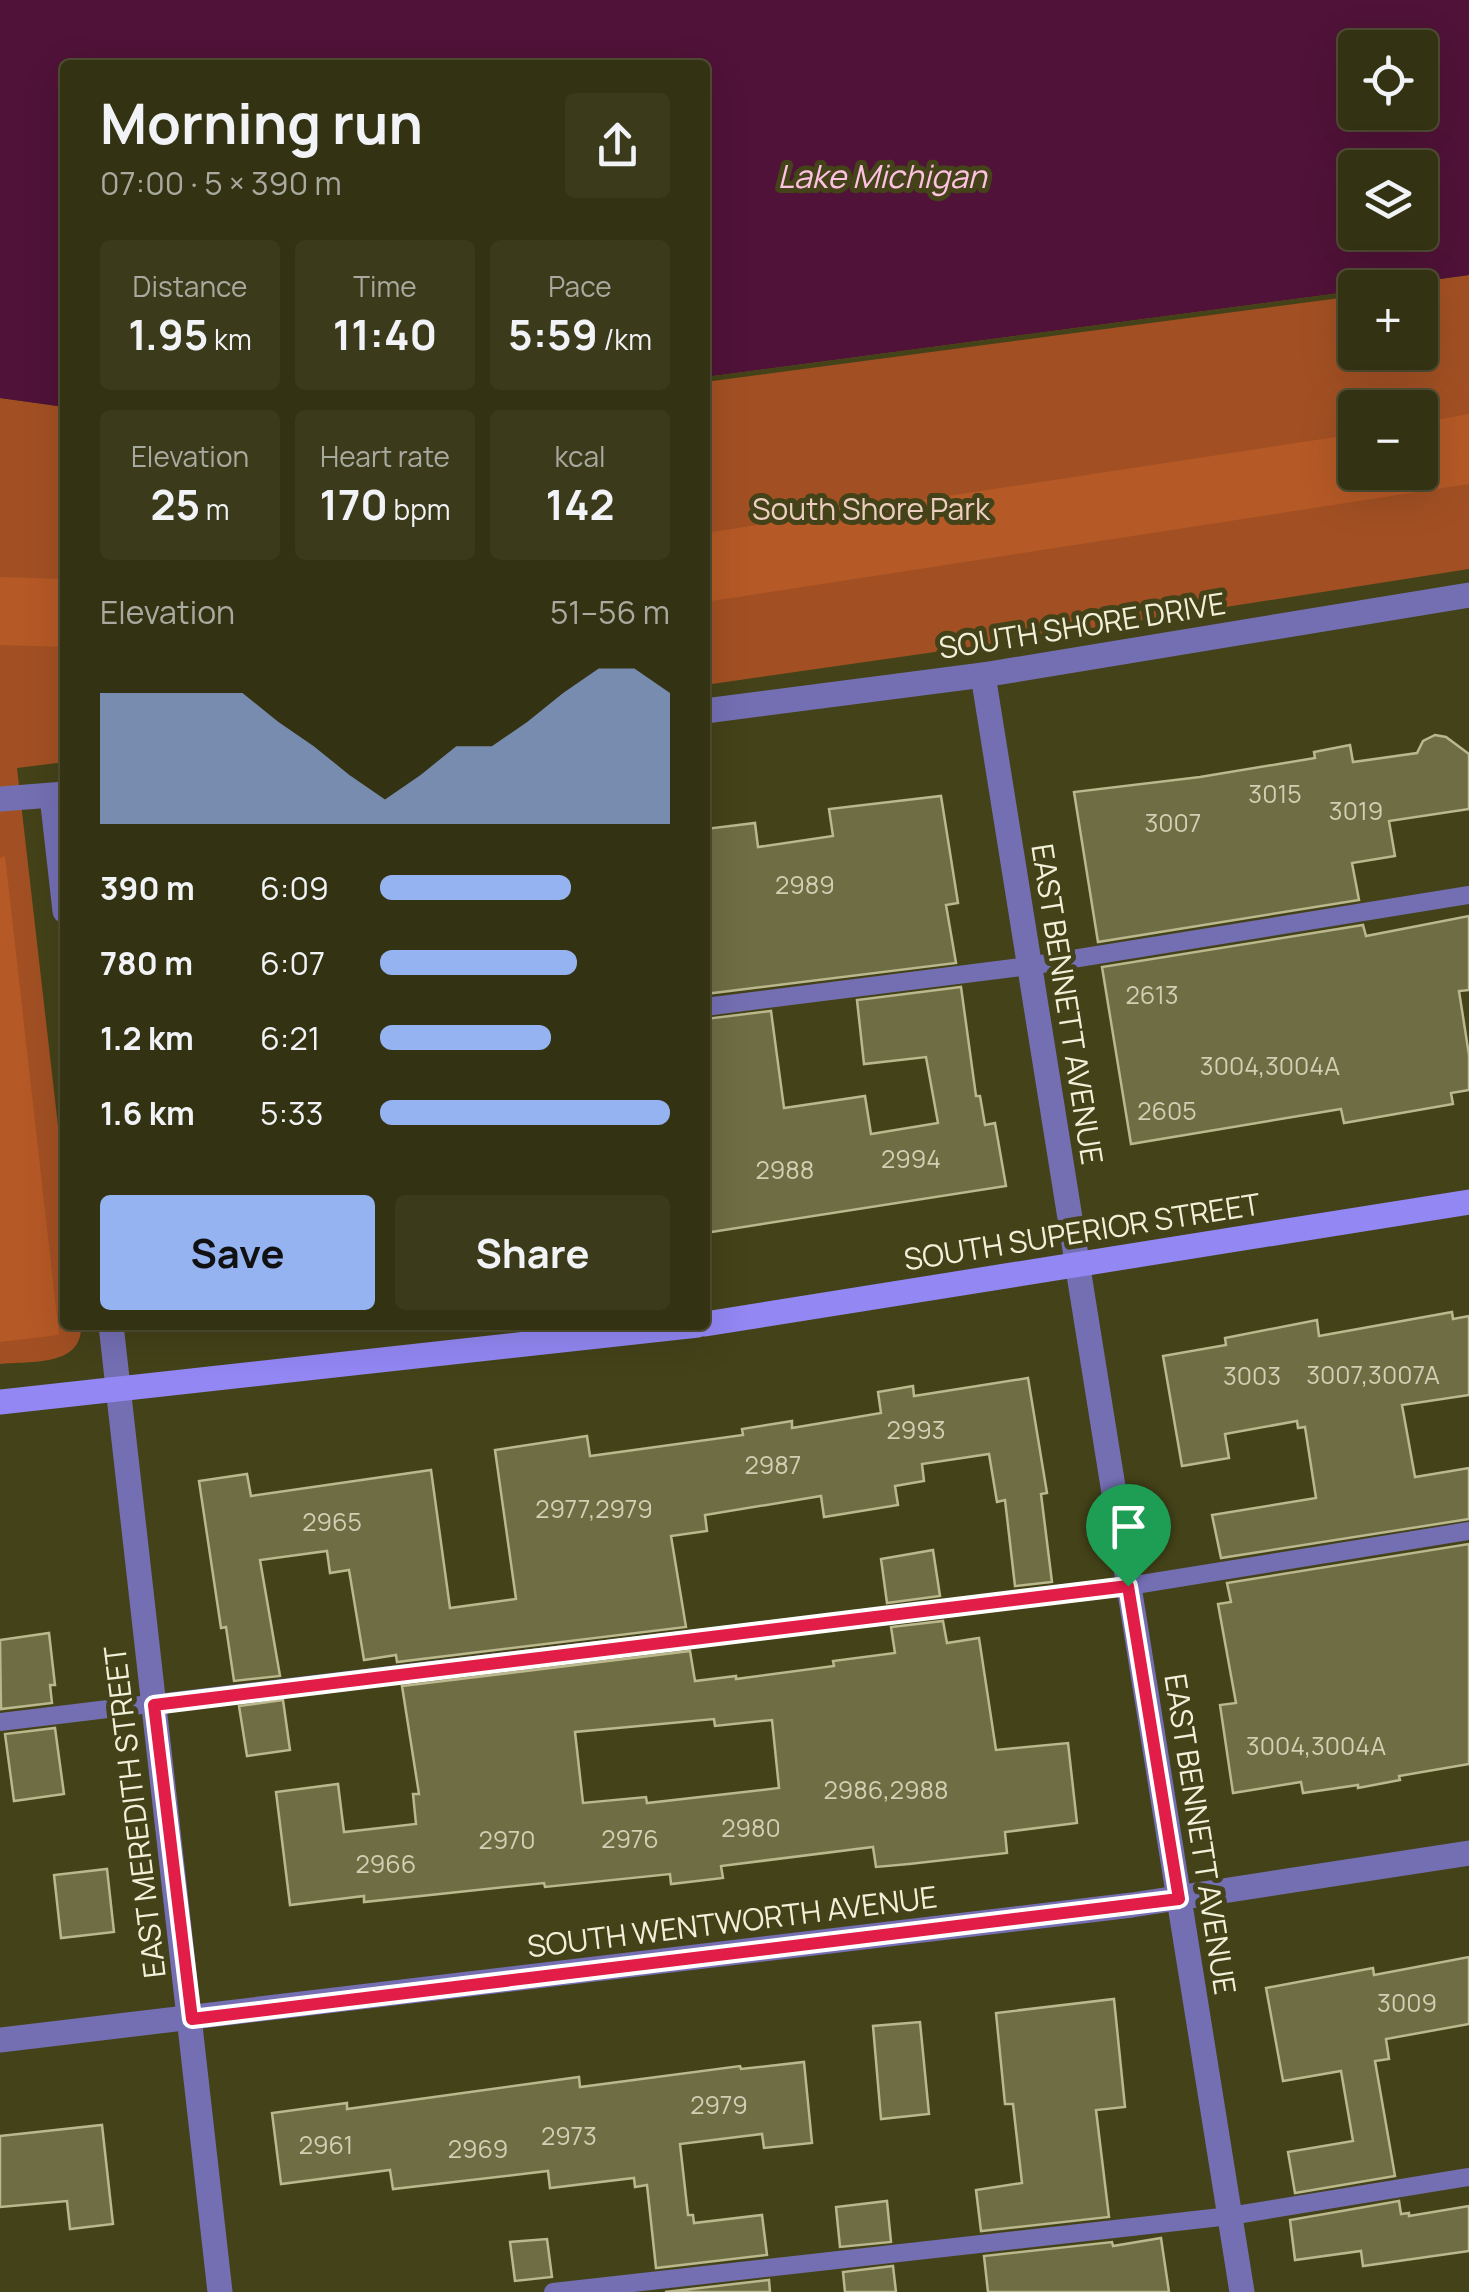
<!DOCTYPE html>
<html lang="en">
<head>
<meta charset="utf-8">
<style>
  :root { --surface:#333212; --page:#3b3a1b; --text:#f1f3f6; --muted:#a9aa9f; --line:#4e4d32; --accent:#95b2f1 }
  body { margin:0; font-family:Manrope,sans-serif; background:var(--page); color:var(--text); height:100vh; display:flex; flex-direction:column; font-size:38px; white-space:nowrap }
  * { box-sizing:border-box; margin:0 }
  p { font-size:32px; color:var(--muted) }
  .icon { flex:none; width:55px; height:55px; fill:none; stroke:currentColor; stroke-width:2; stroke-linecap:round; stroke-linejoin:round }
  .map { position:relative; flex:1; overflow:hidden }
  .side { position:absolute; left:60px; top:60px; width:650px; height:1270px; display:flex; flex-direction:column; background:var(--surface); border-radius:10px; box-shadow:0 10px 40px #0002,0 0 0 2px var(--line) }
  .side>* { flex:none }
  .buttons { position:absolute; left:1338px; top:30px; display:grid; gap:20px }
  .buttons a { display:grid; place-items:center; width:100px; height:100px; border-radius:10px; background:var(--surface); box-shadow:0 10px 40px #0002,0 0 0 2px var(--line); font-size:50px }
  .pin { position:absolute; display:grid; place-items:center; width:85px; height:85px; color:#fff; margin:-102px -42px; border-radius:50% 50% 50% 0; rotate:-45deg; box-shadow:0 0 10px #0007 }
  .pin .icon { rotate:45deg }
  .round { display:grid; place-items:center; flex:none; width:105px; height:105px; border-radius:10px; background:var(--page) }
  .summary { display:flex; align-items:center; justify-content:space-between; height:170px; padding:0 40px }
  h1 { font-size:55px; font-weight:700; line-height:75px }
  .figures { display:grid; grid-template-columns:repeat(3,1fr); gap:15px; height:170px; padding:10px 40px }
  .figures div { display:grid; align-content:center; border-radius:10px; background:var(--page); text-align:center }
  .figures b { font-size:42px; font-weight:700 }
  .figures small { font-size:28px; font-weight:400 }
  .figures p { font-size:28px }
  .chart { height:280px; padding:20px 40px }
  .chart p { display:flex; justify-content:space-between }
  .chart svg { width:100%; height:180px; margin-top:10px; fill:var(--accent); opacity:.7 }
  .action { display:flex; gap:20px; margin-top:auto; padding:20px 40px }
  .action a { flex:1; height:115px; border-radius:10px; background:var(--accent); color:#111; font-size:40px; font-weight:700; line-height:115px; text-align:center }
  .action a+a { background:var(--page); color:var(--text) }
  ul { padding:0 40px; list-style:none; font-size:32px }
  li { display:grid; grid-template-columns:160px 120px 1fr; align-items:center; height:75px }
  li i { height:25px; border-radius:12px; background:var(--accent) }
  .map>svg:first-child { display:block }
  .green { fill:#a25023; fill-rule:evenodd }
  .forest { fill:#b55926 }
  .water { fill:#501238; fill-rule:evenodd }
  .pier { fill:#444218 }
  .building { fill:#6e6d43; stroke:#bab88c; stroke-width:2.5; fill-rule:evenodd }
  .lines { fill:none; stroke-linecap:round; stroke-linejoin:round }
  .lane { stroke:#746fb3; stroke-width:18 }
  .street { stroke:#746fb3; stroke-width:25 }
  .secondary { stroke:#9287f3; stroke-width:25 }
  .route-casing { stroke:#fff; stroke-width:20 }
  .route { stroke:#e11d48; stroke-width:12 }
  .labels { text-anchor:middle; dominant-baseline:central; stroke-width:10; stroke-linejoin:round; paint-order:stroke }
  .number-label { font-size:25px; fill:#d0d0b4 }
  .park-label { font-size:30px; fill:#eccdbf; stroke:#444218 }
  .street-label { font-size:30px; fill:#f1f1da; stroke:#444218 }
  .water-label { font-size:32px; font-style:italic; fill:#ffc2e2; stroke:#444218 }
</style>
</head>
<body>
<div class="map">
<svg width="1469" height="2292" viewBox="0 0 1469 2292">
  <rect width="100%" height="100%" fill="#444218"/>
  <g class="green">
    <path d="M 1469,275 L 1469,569 L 977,646 L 705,685 L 705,377 L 1355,291 L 1355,352 L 1420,352 L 1420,288 L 1381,287 ZM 1355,408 L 1420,408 L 1420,472 L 1355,472 Z"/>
    <path d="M 0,398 L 65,407 L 65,762 L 17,768 L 65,1187 L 65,1325 L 81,1325 C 83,1367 31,1361 0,1364 Z"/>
  </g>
  <g class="forest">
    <polygon points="1469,414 1469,484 705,602 705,533 1355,434 1355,472 1420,472 1420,423"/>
    <polygon points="0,577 65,579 65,647 0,645"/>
    <polygon points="5,856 59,1335 0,1342 0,858"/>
  </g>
  <path class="water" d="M 0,0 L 1469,0 L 1469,275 L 1381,287 L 1355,288 L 1355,291 L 705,377 L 705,65 L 65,65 L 65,407 L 0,398 ZM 1355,48 L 1420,48 L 1420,112 L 1355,112 ZM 1355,168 L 1420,168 L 1420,232 L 1355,232 Z"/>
  <polygon class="pier" points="1355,291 1355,296 705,382 705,377"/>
  <g class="building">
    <polygon points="1435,735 1446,737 1469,754 1469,809 1389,821 1395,856 1352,863 1359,900 1098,942 1074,792 1200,777 1315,758 1314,752 1350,745 1353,762 1417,753 1423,741"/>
    <polygon points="941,796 958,903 946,905 956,963 705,994 705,829 755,823 758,847 833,836 829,809"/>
    <polygon points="1469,916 1469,990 1459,991 1469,1055 1469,1090 1451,1093 1453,1104 1344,1123 1341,1109 1131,1144 1102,967 1363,925 1366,936"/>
    <polygon points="961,987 976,1096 980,1096 985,1125 995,1123 1006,1186 705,1233 705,1019 771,1011 784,1108 865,1096 871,1134 938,1123 926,1057 864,1064 857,1000"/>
    <polygon points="1452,1312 1453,1319 1469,1316 1469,1395 1402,1405 1415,1477 1469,1468 1469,1519 1221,1558 1212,1515 1316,1498 1305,1427 1298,1428 1297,1421 1225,1434 1229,1458 1182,1466 1163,1356 1226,1345 1225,1338 1317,1320 1319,1336"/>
    <polygon points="1028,1378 1047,1493 1041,1494 1052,1582 1015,1586 1005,1500 997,1502 989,1454 922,1464 924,1481 895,1486 898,1505 824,1517 821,1496 705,1515 707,1531 671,1536 686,1627 397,1662 396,1655 364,1660 349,1570 330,1573 327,1551 260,1560 280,1676 234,1681 226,1627 221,1628 199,1481 247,1474 251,1496 431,1470 450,1608 516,1599 495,1450 587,1436 590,1456 743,1435 742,1429 792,1421 792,1428 881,1413 878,1392 913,1386 914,1396"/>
    <polygon points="1469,1544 1469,1764 1399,1776 1400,1780 1358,1788 1358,1785 1303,1793 1301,1782 1233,1793 1220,1705 1236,1703 1218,1604 1231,1602 1227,1583"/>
    <polygon points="933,1550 940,1596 887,1603 881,1559"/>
    <path d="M 943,1621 L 947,1643 L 979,1638 L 996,1750 L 1068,1743 L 1077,1823 L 1005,1832 L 1007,1853 L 909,1864 L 876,1867 L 873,1847 L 721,1866 L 723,1878 L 671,1884 L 670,1874 L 545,1887 L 544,1883 L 364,1902 L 364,1896 L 290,1905 L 276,1792 L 338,1784 L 344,1832 L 416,1824 L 413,1794 L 419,1794 L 402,1686 L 690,1651 L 695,1681 L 736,1676 L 736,1679 L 834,1666 L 833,1661 L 895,1653 L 891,1627 ZM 714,1719 L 715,1726 L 772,1720 L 779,1788 L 647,1803 L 646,1797 L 583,1803 L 575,1732 Z"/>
    <polygon points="49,1633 55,1685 50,1685 52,1703 1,1709 0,1640"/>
    <polygon points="283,1700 290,1750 247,1756 239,1706"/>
    <polygon points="55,1728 64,1794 14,1801 5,1734"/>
    <polygon points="107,1869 114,1932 61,1938 54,1875"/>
    <polygon points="1469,1957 1469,2024 1386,2039 1389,2059 1375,2061 1395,2176 1295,2193 1288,2152 1353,2141 1341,2071 1283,2081 1266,1988 1373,1968 1374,1975"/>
    <polygon points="1114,1999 1125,2107 1096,2110 1109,2217 981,2231 976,2190 1022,2183 1013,2104 1005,2104 996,2013"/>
    <polygon points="920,2022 929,2114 881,2119 873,2026"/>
    <polygon points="804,2062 812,2143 764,2148 762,2134 680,2144 688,2215 693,2215 694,2223 762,2215 767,2255 656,2268 647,2185 635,2187 634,2178 550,2188 548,2171 393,2189 390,2170 281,2184 272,2113 347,2103 347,2109 579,2077 580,2087 740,2066 741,2069"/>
    <polygon points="102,2125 113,2224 70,2229 67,2201 0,2207 0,2136"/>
    <polygon points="887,2201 891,2242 840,2247 836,2207"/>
    <polygon points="1399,2201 1401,2214 1409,2213 1409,2216 1469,2206 1469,2251 1363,2266 1361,2251 1295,2260 1290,2220"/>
    <polygon points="1161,2238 1169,2292 988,2292 984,2256 1112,2242 1113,2246"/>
    <polygon points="547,2239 552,2277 515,2281 510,2242"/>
    <polygon points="893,2266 896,2292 845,2292 843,2272"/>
    <polygon points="769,2280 770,2292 665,2292"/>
  </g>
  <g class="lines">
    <g class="lane">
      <polyline points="705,1007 1029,966 1469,895"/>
      <polyline points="0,1722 1129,1586 1469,1531"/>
      <polyline points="553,2292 1230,2216 1469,2177"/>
    </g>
    <g class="street">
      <polyline points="983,675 1242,2292"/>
      <polyline points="705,711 983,675 1469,595"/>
      <polyline points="52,796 65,911"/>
      <polyline points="0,799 65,794"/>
      <polyline points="111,1325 220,2292"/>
      <polyline points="0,2040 1132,1905 1469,1853"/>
    </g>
    <g class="secondary">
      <polyline points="705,1324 1469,1202"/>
      <polyline points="0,1402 698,1325"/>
    </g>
  </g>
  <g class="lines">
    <defs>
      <polygon id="route" points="1128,1586 1179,1899 192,2019 154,1705"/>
    </defs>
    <use href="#route" class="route-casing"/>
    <use href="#route" class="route"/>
  </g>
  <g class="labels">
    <g class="number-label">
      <text x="1275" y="793">3015</text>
      <text x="1356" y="810">3019</text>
      <text x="1173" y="822">3007</text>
      <text x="805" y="884">2989</text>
      <text x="1152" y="994">2613</text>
      <text x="1270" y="1065">3004,3004A</text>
      <text x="1167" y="1110">2605</text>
      <text x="911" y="1158">2994</text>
      <text x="785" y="1169">2988</text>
      <text x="1373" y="1374">3007,3007A</text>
      <text x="1252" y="1375">3003</text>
      <text x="916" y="1429">2993</text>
      <text x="773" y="1464">2987</text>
      <text x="594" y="1508">2977,2979</text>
      <text x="332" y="1521">2965</text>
      <text x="1316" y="1745">3004,3004A</text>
      <text x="886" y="1789">2986,2988</text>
      <text x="751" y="1827">2980</text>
      <text x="630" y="1838">2976</text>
      <text x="507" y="1839">2970</text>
      <text x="386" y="1863">2966</text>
      <text x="1407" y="2002">3009</text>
      <text x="719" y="2104">2979</text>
      <text x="569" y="2135">2973</text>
      <text x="326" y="2144">2961</text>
      <text x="478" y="2148">2969</text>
    </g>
    <g class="park-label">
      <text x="871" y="508">South Shore Park</text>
    </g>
    <g class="street-label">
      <text transform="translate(1082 625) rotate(-9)">SOUTH SHORE DRIVE</text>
      <text transform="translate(1068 1004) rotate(81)">EAST BENNETT AVENUE</text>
      <text transform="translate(1082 1231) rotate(-9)">SOUTH SUPERIOR STREET</text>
      <text transform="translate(134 1812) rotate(-97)">EAST MEREDITH STREET</text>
      <text transform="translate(1201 1834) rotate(81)">EAST BENNETT AVENUE</text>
      <text transform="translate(732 1921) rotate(-7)">SOUTH WENTWORTH AVENUE</text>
    </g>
    <g class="water-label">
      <text x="882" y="176">Lake Michigan</text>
    </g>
  </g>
</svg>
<div class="buttons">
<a><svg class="icon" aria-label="locate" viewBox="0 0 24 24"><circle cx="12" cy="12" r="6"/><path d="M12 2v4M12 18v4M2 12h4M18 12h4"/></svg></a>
<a><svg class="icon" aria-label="layers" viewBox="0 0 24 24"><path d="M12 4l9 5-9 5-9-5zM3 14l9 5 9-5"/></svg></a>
<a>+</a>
<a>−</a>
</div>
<div class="pin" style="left:1128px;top:1586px;background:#1e9e55"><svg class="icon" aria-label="arrive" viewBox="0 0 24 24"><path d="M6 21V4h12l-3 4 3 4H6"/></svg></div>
<section class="side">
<div class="summary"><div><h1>Morning run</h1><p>07:00 · 5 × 390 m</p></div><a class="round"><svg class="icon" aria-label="share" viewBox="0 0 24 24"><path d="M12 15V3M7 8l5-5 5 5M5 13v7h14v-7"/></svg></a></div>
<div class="figures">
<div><p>Distance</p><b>1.95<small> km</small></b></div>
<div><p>Time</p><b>11:40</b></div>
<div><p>Pace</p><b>5:59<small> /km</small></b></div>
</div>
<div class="figures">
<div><p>Elevation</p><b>25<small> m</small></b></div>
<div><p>Heart rate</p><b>170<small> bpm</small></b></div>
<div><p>kcal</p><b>142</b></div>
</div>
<div class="chart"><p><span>Elevation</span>51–56 m</p>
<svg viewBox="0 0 160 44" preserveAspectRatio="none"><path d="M0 44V12L10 12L20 12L30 12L40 12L50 19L60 25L70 32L80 38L90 32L100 25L110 25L120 19L130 12L140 6L150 6L160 12V44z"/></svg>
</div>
<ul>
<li><b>390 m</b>6:09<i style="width:66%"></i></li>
<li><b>780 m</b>6:07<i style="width:68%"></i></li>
<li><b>1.2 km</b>6:21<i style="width:59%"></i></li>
<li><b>1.6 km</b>5:33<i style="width:100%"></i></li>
</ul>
<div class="action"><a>Save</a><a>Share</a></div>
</section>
</div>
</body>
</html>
